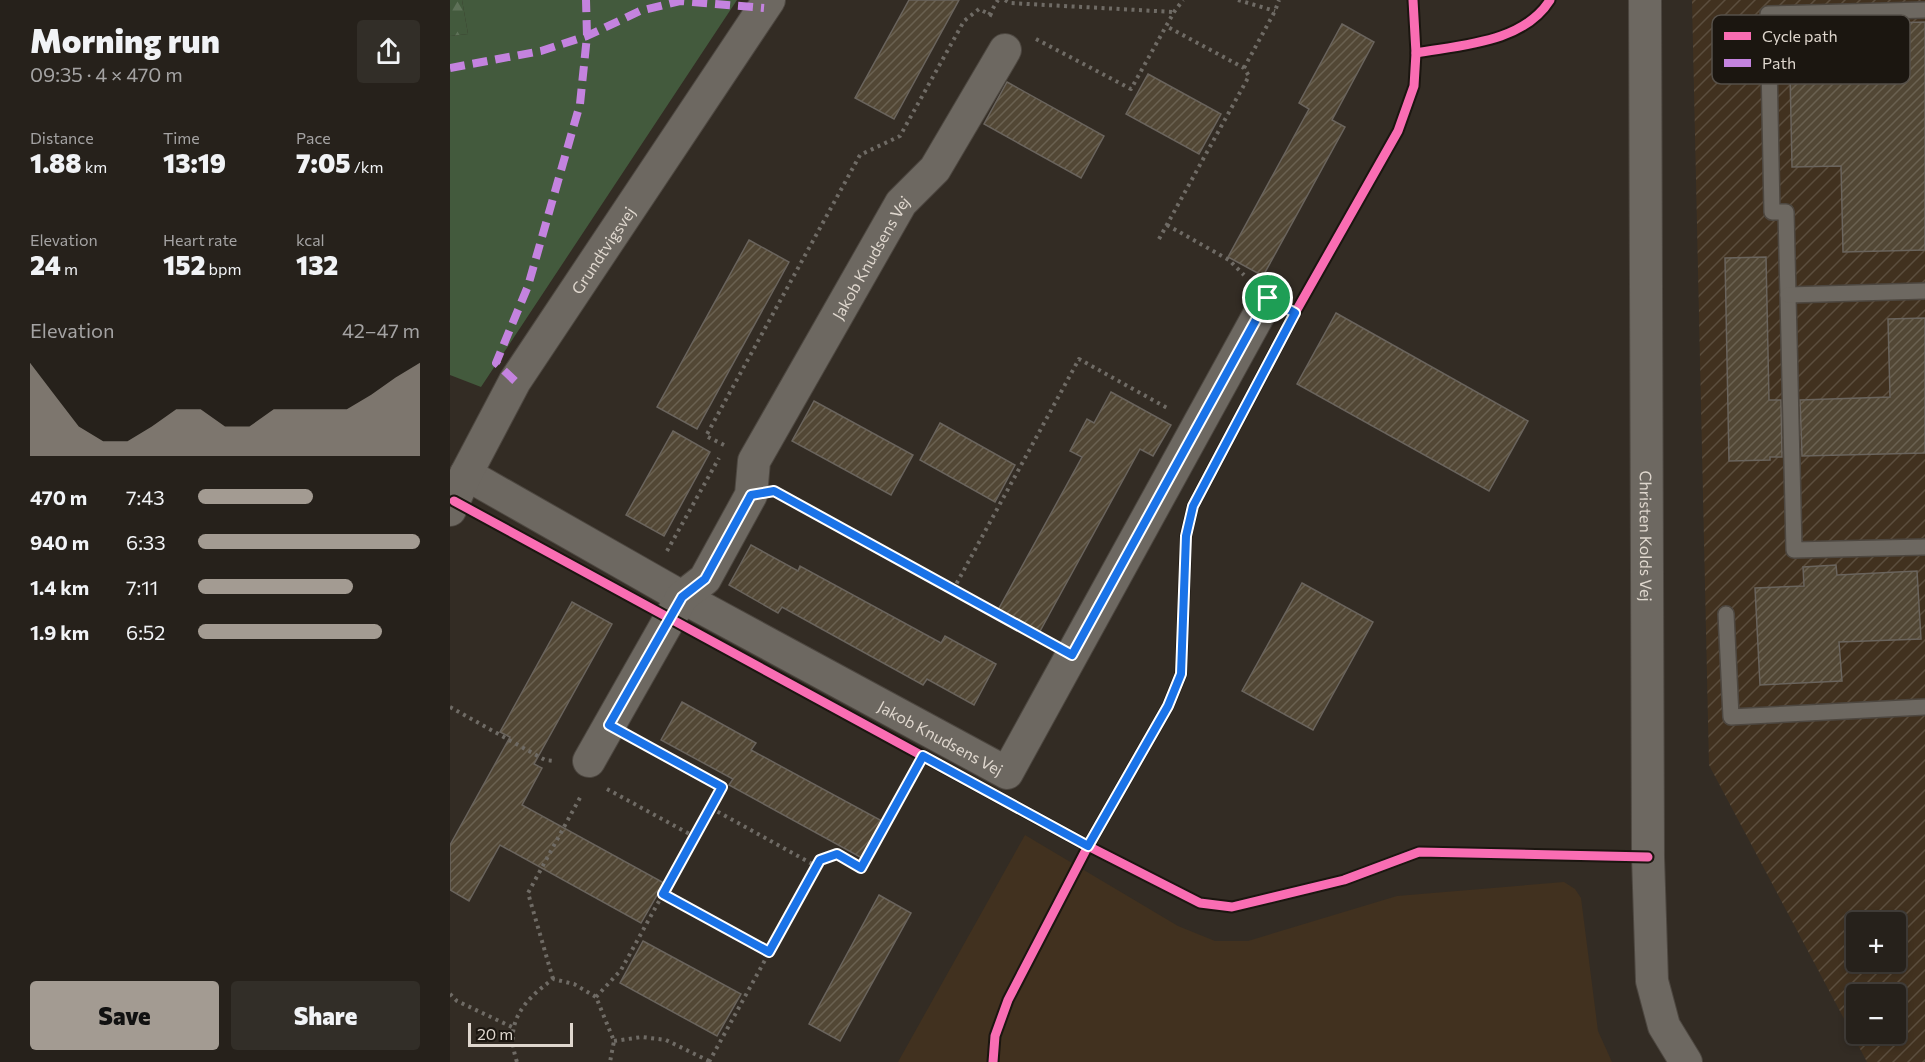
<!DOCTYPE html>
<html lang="en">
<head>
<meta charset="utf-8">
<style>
  :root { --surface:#26211b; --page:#322e28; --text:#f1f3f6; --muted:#a4a3a3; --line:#423e3a; --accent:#a39b92 }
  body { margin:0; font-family:Commissioner,sans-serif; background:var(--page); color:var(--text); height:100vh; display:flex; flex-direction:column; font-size:22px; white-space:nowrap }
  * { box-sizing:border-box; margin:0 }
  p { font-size:20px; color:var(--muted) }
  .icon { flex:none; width:33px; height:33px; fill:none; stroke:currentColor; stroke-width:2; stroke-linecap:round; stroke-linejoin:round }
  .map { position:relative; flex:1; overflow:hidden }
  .details { display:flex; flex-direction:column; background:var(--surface); width:450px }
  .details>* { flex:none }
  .fabs { position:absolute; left:1396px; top:912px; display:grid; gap:12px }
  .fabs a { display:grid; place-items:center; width:60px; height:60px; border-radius:6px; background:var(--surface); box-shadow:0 3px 9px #0003,0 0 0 2px var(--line); font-size:30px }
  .scale { position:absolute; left:18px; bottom:15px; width:105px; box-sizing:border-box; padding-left:6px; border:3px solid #dfd7ce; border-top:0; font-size:16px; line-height:21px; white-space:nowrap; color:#dfd7ce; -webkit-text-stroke:4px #1b1610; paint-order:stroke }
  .pin { position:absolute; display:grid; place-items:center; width:51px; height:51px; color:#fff; margin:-26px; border:3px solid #fff; border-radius:50%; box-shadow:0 2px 6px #0007 }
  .round { display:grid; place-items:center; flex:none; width:63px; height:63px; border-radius:6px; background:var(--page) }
  .overview { display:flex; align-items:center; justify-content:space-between; height:102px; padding:0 30px }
  h1 { font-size:33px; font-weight:800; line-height:45px }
  .figures { display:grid; grid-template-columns:repeat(3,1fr); gap:9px; height:102px; padding:6px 30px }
  .figures div { display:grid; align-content:center }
  .figures b { font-size:26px; font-weight:800 }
  .figures small { font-size:16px; font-weight:400 }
  .figures p { font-size:16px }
  .chart { height:168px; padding:12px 30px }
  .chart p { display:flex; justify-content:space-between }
  .chart svg { width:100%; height:108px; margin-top:6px; fill:var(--accent); opacity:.7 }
  .cta { display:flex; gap:12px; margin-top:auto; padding:12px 30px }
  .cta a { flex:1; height:69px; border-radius:6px; background:var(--accent); color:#111; font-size:24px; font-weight:800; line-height:69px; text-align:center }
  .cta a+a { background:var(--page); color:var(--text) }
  ul { padding:0 30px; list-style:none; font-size:20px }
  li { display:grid; grid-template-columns:96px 72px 1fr; align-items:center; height:45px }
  li i { height:15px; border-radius:8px; background:var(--accent) }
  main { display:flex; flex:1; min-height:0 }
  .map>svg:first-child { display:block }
  .built { fill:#41311f }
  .industrial { fill:url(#industrial-furrows); fill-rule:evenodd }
  .green { fill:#435a3d }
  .forest { fill:url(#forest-firs) }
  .building { fill:url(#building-hatch); stroke:#6a645d; stroke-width:1.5 }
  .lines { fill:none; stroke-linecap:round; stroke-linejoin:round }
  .service-casing { stroke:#4d4740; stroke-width:18 }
  .minor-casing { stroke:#4d4740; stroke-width:34 }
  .path { stroke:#6f6b65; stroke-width:4; stroke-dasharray:3 4.5; stroke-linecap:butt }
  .service { stroke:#6d6861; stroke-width:15 }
  .minor { stroke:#6d6861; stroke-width:32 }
  .quiet { stroke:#c483df; stroke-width:8; stroke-dasharray:15 8; stroke-linecap:butt }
  .cycleway-casing { stroke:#1b1610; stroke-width:13 }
  .cycleway { stroke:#f96db3; stroke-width:9 }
  .route-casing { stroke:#fff; stroke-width:12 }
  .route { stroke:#1a73e8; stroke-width:8 }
  .labels { text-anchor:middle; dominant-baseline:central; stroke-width:4.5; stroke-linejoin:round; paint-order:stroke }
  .street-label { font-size:16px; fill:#dfd7ce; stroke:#1b1610 }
  .key { fill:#1b1610; stroke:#565049; stroke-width:1.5 }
  .key-label { font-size:16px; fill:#dfd7ce }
</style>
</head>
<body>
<main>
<section class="details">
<div class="overview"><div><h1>Morning run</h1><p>09:35 · 4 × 470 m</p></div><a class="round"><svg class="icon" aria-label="share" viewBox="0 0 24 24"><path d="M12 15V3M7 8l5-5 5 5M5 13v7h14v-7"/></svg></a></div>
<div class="figures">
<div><p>Distance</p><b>1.88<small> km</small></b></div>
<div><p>Time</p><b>13:19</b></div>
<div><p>Pace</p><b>7:05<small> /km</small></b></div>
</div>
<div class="figures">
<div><p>Elevation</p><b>24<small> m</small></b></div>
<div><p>Heart rate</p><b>152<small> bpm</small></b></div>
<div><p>kcal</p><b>132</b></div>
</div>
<div class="chart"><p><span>Elevation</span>42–47 m</p>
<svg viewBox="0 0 160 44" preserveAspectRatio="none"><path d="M0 44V6L10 19L20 32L30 38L40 38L50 32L60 25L70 25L80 32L90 32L100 25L110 25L120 25L130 25L140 19L150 12L160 6V44z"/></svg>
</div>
<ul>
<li><b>470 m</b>7:43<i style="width:52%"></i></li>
<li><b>940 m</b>6:33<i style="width:100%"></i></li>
<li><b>1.4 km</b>7:11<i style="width:70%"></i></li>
<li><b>1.9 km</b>6:52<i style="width:83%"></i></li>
</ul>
<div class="cta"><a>Save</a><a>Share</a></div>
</section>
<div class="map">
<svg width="1475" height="1062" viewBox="0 0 1475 1062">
  <defs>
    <pattern id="industrial-furrows" width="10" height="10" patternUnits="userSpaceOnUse" patternTransform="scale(1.5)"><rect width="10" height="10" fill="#41311f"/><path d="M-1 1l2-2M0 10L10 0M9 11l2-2" fill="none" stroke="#5c4e3e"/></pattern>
    <pattern id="forest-firs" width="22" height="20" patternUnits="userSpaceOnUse" patternTransform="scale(1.5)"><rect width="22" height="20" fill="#435a3d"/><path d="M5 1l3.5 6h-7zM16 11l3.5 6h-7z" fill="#5e7158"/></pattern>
    <pattern id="building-hatch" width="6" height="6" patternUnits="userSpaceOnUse" patternTransform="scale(1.5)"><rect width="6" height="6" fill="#524735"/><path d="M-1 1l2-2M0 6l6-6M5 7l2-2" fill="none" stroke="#6a6151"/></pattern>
  </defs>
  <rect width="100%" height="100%" fill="#332c24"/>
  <polygon class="built" points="575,835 728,926 765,941 798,941 947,896 1114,882 1125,889 1131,898 1148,1031 1162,1062 448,1062"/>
  <path class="industrial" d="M 1242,0 L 1475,0 L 1475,1062 L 1417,1062 L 1259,765 ZM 1407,922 L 1446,922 L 1446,962 L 1407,962 ZM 1407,994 L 1446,994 L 1446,1034 L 1407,1034 Z"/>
  <polygon class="green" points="12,0 287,0 31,387 0,375 0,36 18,34"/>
  <polygon class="forest" points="0,0 12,0 18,34 0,36"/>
  <g class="building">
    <polygon points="459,0 509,0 444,119 405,98"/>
    <polygon points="1475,22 1475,250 1393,252 1391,166 1342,167 1339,26"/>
    <polygon points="892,24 924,42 882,120 895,127 813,276 778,257 859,109 849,103"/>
    <polygon points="698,74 771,114 749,154 676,114"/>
    <polygon points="557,82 654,136 631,178 534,124"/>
    <polygon points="299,240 339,262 247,429 207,407"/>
    <polygon points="1316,257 1319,400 1331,400 1332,457 1320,457 1320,460 1279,461 1275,258"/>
    <polygon points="886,313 1078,421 1039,491 847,384"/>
    <polygon points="1475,318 1475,453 1352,456 1350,400 1440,397 1438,319"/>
    <polygon points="661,392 721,425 703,456 690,449 589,633 548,610 632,457 620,451 637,419 644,423"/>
    <polygon points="364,401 463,455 441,495 342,441"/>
    <polygon points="490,423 565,465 545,502 470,460"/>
    <polygon points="223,431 260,452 214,536 176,515"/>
    <polygon points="301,545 348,571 350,566 491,643 495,636 546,664 524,705 477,679 473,685 332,607 328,613 279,585"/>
    <polygon points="1386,565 1387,575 1467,571 1471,639 1389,642 1392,681 1310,685 1305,588 1354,586 1353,567"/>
    <polygon points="852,583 923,622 863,730 792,691"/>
    <polygon points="122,602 162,624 84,764 92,768 72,805 214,883 191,923 50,845 19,901 0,890 0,845 60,737 50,732"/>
    <polygon points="232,702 306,743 301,750 432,821 412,858 279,785 283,779 211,740"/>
    <polygon points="429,895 461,913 390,1041 359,1024"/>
    <polygon points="193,941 291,994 267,1036 170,983"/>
  </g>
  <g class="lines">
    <defs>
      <g id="service">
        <polyline points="1475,10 1318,14 1322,212 1336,212 1344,550 1475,547"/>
        <polyline points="1338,295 1475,291"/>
        <polyline points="1276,614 1281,717 1475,707"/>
      </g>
      <g id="minor">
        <path id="s1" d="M 1195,0 L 1198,857 L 1202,981 L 1214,1026 L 1236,1062"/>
        <path id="s2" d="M 16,474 L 232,597 L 557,773 L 818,298"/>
        <path id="s3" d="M 0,510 L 16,474 L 65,381 L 319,0"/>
        <path id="s4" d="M 139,761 L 232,597 L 255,579 L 301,495 L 304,461 L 451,203 L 485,169 L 555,50"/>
      </g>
    </defs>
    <use href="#service" class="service-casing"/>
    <use href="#minor" class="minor-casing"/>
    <g class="path">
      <polyline points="555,0 560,3 724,12"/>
      <polyline points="788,0 825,11"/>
      <polyline points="539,15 548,0"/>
      <polyline points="586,39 681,89 724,12 733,0"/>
      <polyline points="794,68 825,11 829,0"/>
      <polyline points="717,225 779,260 794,275"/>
      <polyline points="709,239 799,76 794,68 716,26"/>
      <polyline points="274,445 256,436 410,155 450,136 514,21 529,9 545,17"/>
      <polyline points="336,498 592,638"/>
      <polyline points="217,551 269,458"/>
      <polyline points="503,590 629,359 719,409"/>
      <polyline points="0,707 95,760 105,761"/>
      <polyline points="157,789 245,837"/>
      <polyline points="261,808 366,866"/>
      <polyline points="213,894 319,952"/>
      <polyline points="103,979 78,893 132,794"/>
      <polyline points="0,994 7,1001 62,1027"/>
      <polyline points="146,997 171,970 272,787 189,741"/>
      <polyline points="164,1041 192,1037 216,1040 259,1061"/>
      <path d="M 67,1062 C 54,1023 72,1002 103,979 L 124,984 L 146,997 L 164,1041 L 160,1062"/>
      <polyline points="259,1062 370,860 387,854 411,868 470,762"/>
    </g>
    <use href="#service" class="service"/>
    <use href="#minor" class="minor"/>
    <g class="quiet">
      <polyline points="0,68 91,51 137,36 190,11 230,1 314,8"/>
      <polyline points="65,381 46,363 78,286 130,104 137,36 136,0"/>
    </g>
    <defs>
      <g id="cycleway">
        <path d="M 966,53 C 1011,45 1073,43 1100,0"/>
        <polyline points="4,501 638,846 750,903 782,907 894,880 969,852 1198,857"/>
        <polyline points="543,1062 545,1036 558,1000 638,846 718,706 731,674 736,535 743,506 845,313 948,131 964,86 966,53 963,0"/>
      </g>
    </defs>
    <use href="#cycleway" class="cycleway-casing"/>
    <use href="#cycleway" class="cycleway"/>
  </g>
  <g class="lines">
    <defs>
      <polygon id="route" points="818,298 845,313 743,506 736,536 731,674 718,706 638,846 473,756 411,868 387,854 370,860 319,952 213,894 272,787 159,725 232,597 255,579 301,495 324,491 622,655"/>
    </defs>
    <use href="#route" class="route-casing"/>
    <use href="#route" class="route"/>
  </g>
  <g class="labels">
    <g class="street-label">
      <text stroke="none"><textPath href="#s3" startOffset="302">Grundtvigsvej</textPath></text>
      <text stroke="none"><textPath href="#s4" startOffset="582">Jakob Knudsens Vej</textPath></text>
      <text stroke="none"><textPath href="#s1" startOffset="536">Christen Kolds Vej</textPath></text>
      <text stroke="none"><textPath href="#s2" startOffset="543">Jakob Knudsens Vej</textPath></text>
    </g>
  </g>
  <rect x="1262" y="15" width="198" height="69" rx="9" class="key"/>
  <rect x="1274" y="32" width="27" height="8" fill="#f96db3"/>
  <rect x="1274" y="59" width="27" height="8" fill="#c483df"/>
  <g class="key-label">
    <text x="1312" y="42">Cycle path</text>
    <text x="1312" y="69">Path</text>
  </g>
</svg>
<div class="fabs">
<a>+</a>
<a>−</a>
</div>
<div class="scale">20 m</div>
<div class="pin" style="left:818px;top:298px;background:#1e9e55"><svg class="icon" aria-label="arrive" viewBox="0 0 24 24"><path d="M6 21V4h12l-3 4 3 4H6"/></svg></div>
</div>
</main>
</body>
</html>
